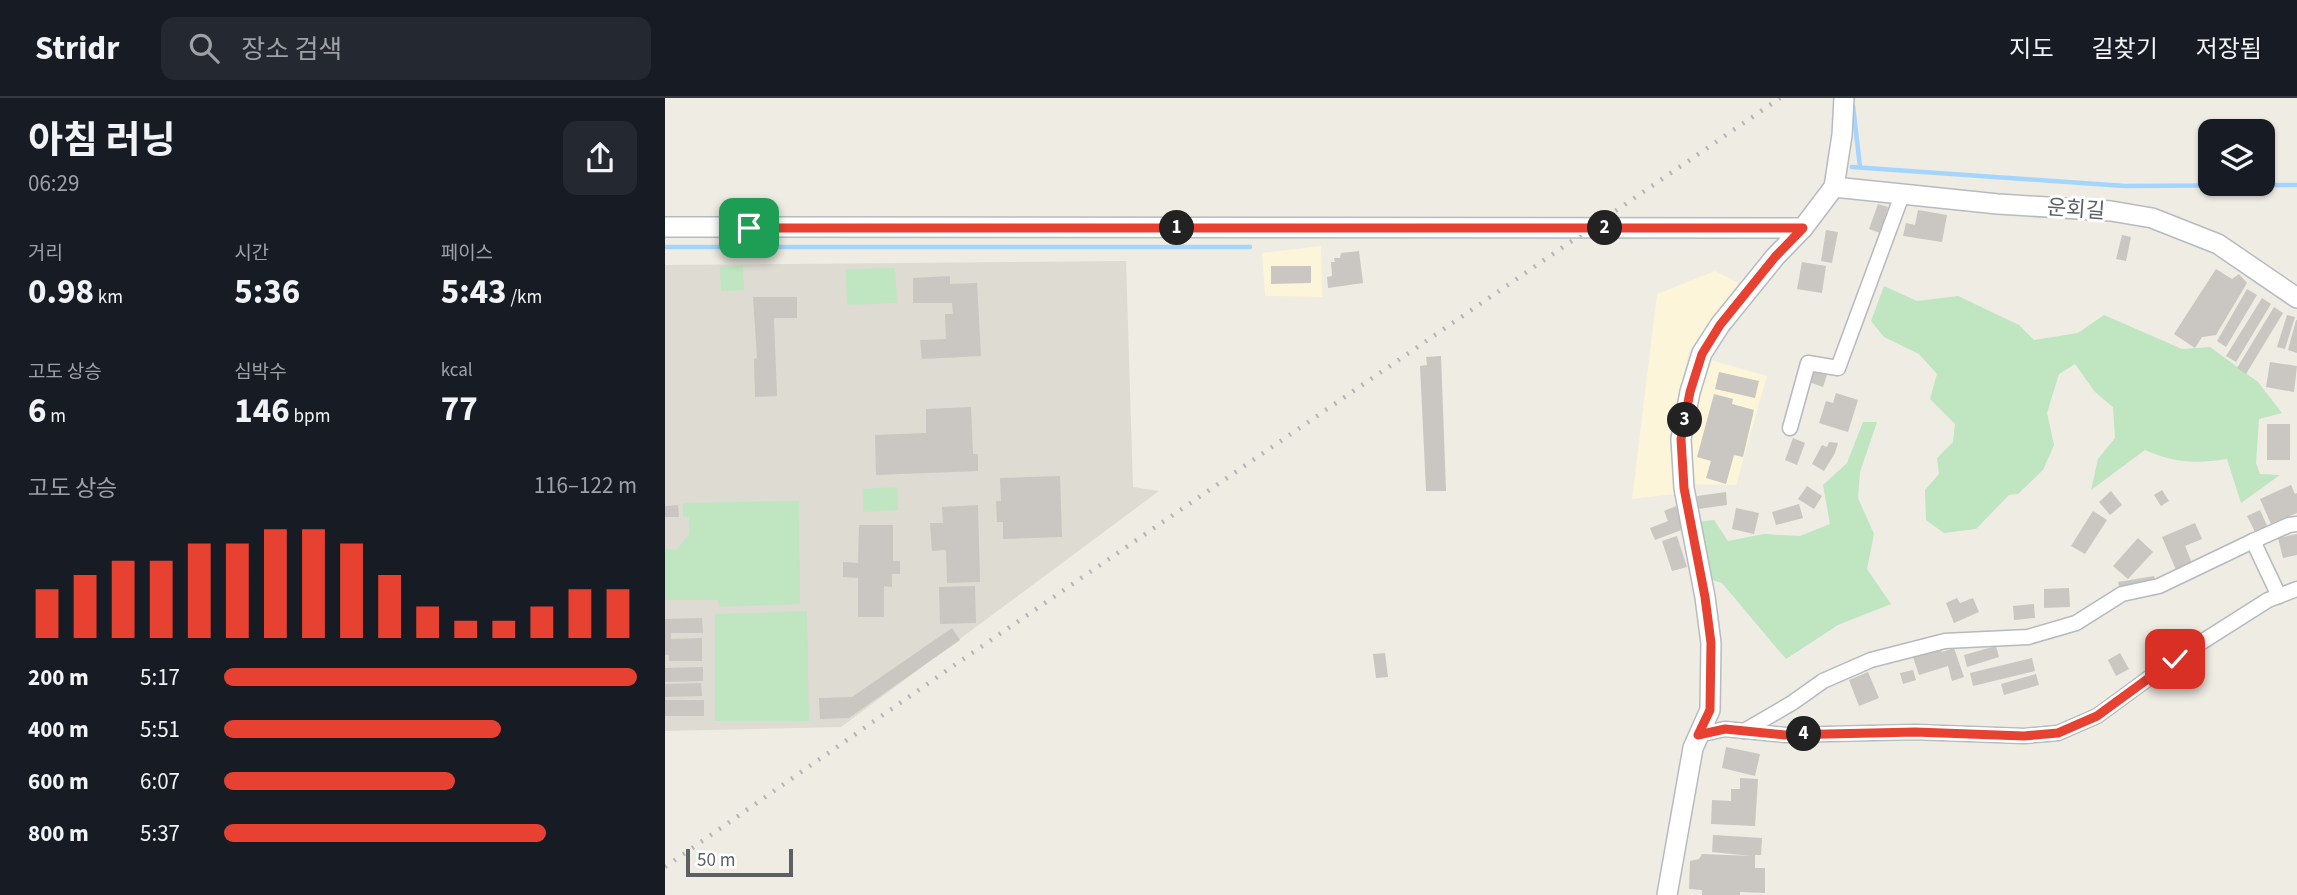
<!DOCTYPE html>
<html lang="ko">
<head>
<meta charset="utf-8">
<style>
  :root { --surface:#171b24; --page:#242831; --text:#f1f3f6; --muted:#9ea1a6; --line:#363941; --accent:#e64131 }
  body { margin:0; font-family:"Source Sans 3","Noto Sans KR",sans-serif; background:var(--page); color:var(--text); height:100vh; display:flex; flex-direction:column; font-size:26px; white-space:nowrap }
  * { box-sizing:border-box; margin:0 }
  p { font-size:23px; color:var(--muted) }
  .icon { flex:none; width:38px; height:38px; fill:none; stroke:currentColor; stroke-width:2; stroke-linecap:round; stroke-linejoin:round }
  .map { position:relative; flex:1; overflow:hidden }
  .details { display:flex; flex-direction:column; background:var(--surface); width:665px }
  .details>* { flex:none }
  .controls { position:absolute; left:1533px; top:21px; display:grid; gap:14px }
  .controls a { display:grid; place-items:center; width:77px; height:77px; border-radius:14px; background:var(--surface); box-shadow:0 2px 5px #0004; font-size:35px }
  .scale { position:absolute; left:21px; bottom:18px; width:107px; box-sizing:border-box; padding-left:7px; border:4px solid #5c5f64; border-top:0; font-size:19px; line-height:24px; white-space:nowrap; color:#5c5f64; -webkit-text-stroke:5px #fff; paint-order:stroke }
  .pin { position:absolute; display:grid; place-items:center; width:60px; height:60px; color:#fff; margin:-30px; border-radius:14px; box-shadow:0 4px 10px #0006 }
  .km { position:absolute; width:35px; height:35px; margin:-18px; border-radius:50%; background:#222; color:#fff; font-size:19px; line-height:35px; text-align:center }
  .round { display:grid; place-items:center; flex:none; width:74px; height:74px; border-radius:14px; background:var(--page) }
  .summary { display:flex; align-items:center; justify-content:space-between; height:119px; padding:0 28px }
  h1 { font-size:38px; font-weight:700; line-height:52px }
  .stats { display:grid; grid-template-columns:repeat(3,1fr); gap:10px; height:119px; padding:7px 28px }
  .stats div { display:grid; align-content:center }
  .stats b { font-size:35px; font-weight:700 }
  .stats small { font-size:19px; font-weight:400 }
  .stats p { font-size:19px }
  .chart { height:196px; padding:14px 28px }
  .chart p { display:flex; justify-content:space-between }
  .chart svg { width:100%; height:126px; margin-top:7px; stroke:var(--accent); stroke-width:6 }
  ul { padding:0 28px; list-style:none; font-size:23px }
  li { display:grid; grid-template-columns:112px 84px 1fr; align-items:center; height:52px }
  li i { height:18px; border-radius:9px; background:var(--accent) }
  header { display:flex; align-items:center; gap:42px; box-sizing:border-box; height:98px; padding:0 35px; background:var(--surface); border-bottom:2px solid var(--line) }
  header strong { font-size:33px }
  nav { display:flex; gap:38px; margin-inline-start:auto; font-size:24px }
  .search { width:490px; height:63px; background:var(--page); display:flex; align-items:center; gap:18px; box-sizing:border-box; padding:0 24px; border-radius:14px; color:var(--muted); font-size:26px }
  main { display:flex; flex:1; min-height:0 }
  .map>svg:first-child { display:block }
  .commercial { fill:#fdf5d9 }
  .education { fill:#dedbd2 }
  .green { fill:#c0e5c1 }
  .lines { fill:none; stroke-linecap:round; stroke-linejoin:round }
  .stream { stroke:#a4d5fe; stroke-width:4.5 }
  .building { fill:#cac6c1 }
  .street-casing { stroke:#b6b9bd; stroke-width:17 }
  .secondary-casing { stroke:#b7babf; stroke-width:22 }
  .street { stroke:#fff; stroke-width:14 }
  .secondary { stroke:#fff; stroke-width:19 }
  .rail { stroke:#b4b5b5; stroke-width:4.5; stroke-dasharray:2 9; stroke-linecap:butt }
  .route-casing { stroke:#fff; stroke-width:14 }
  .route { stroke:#e64131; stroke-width:9 }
  .labels { text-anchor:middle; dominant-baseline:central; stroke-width:6; stroke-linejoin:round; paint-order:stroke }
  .street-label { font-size:21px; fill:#5c5f64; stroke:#fff }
</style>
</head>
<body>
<header>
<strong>Stridr</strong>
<div class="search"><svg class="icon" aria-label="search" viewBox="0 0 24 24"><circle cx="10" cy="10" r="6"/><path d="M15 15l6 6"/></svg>장소 검색</div>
<nav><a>지도</a><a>길찾기</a><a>저장됨</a></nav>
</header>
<main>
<section class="details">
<div class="summary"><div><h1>아침 러닝</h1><p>06:29</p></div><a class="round"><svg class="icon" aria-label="share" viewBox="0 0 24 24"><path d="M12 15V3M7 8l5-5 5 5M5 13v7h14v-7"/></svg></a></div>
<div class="stats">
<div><p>거리</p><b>0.98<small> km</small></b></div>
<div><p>시간</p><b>5:36</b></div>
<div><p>페이스</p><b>5:43<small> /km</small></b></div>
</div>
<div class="stats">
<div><p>고도 상승</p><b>6<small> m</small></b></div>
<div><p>심박수</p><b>146<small> bpm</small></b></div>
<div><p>kcal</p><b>77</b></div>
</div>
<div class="chart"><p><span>고도 상승</span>116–122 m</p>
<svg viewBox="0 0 160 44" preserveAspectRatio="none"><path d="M5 44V27M15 44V22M25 44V17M35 44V17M45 44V11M55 44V11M65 44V6M75 44V6M85 44V11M95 44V22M105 44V33M115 44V38M125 44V38M135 44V33M145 44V27M155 44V27"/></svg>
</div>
<ul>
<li><b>200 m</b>5:17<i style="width:100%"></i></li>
<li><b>400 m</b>5:51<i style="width:67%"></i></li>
<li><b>600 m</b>6:07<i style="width:56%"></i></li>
<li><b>800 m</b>5:37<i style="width:78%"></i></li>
</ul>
</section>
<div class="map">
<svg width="1632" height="797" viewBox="0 0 1632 797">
  <rect width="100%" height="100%" fill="#eeece3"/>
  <g class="commercial">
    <polygon points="656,148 657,199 600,198 597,155"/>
    <polygon points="1050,173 1074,185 1024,254 1004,338 1010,396 967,401 992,196"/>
    <polygon points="1042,261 1102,278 1071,387 1023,386 1021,339"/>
  </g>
  <polygon class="education" points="461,163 468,389 494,393 176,629 0,633 0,167"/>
  <g class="green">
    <polygon points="78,168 79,192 56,193 55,169"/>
    <polygon points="230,170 232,205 182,207 181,171"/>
    <path d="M 1219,188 L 1252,203 L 1293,198 L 1354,227 L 1369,242 L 1413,235 L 1439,217 L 1517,251 L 1545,249 L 1593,284 L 1617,315 L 1594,321 L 1591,365 L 1595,376 L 1615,377 L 1576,405 L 1562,361 C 1528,366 1511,365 1480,352 L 1426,392 L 1433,361 L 1450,340 L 1448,309 L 1430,294 L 1410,266 L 1394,276 L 1382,315 L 1389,347 L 1378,372 L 1353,396 L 1344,397 L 1311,431 L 1279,435 L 1261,422 L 1260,392 L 1274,376 L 1272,360 L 1288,344 L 1290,326 L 1265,301 L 1272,276 L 1254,256 L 1219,239 L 1206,223 Z"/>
    <polygon points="1198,324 1212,324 1195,374 1193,400 1209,436 1202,471 1226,506 1173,527 1121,561 1057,485 1047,482 1033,424 1049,422 1063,443 1099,436 1135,438 1165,426 1158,387 1182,365"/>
    <polygon points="232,389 233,412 198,414 198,391"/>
    <polygon points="134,403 135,506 54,509 53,502 0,502 0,451 12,452 24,436 24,419 18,418 18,405"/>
    <polygon points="142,513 144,623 50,623 50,516"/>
  </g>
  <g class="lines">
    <g class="stream">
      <polyline points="1188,8 1195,69"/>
      <polyline points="1187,69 1460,88 1632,87"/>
      <polyline points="0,149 585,149"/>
    </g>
  </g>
  <g class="building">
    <polygon points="1213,106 1223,109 1215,135 1204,131"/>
    <polygon points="1253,112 1282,117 1277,144 1238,138 1241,125 1250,127"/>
    <polygon points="1161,132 1173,134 1167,165 1156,163"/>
    <polygon points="1457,137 1466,139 1461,163 1451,161"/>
    <polygon points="694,153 698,185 663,190 662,179 667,178 666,164 670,164 669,160 675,160 676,155"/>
    <polygon points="1137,164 1161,168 1157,195 1132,191"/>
    <polygon points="606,168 646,168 646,185 606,186"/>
    <polygon points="1551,171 1567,181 1574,176 1582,185 1551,237 1537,239 1530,250 1509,236"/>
    <polygon points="285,178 285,186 312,185 316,258 257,261 255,242 281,241 280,216 288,216 287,205 248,205 248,180"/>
    <polygon points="1582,191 1592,197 1561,249 1552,243"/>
    <polygon points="88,199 132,199 132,220 109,220 112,298 90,299 89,261 92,260"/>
    <polygon points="1597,200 1606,206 1571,264 1561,258"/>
    <polygon points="1609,209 1618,215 1581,276 1572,270"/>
    <polygon points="1622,217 1630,219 1620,251 1612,249"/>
    <polygon points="1631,222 1632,222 1632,255 1623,252"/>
    <polygon points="776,258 781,393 761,393 755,268 762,267 761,259"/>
    <polygon points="1605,264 1632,268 1629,294 1601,289"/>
    <polygon points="1149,272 1162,277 1158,289 1144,284"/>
    <polygon points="1054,274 1094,283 1090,300 1050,291"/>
    <polygon points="1171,295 1193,302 1183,334 1154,325 1161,303 1168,305"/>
    <polygon points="1049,296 1068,301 1067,306 1089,312 1078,359 1069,357 1061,386 1041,380 1046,363 1032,359"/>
    <polygon points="306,309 308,356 313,356 313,373 211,377 210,337 261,335 261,311"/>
    <rect x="1602" y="326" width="23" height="36"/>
    <polygon points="1128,340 1140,345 1132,367 1120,362"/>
    <polygon points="1164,344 1173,345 1170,355 1159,373 1147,366 1157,347 1162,349"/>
    <polygon points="395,378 397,439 338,441 338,424 332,424 331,403 336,403 335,380"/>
    <polygon points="1626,387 1630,396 1632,395 1632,415 1606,426 1595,401"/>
    <polygon points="1142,388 1157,398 1149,411 1133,401"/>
    <polygon points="1497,392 1504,403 1496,408 1489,397"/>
    <polygon points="1446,393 1457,407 1445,417 1434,404"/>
    <polygon points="1061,394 1062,407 1033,411 1032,398"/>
    <polygon points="1134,406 1138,420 1111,427 1107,414"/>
    <polygon points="13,407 14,419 0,419 0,408"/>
    <polygon points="313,407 315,484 282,485 281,452 267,453 265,425 278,425 277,409"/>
    <polygon points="1011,408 1019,431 990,442 985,430 1003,423 999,413"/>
    <polygon points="1071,410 1094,415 1089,436 1067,431"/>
    <polygon points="1595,412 1603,430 1591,436 1582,418"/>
    <polygon points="1428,413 1442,422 1420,456 1406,448"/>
    <polygon points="1530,425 1537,441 1520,448 1527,465 1511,472 1497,439"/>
    <polygon points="194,427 228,427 228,463 235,463 235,476 227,476 227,489 219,488 219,519 193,519 193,480 178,479 178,464 193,465"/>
    <polygon points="1632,436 1632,457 1618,460 1613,440"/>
    <polygon points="1012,438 1022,469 1007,473 997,443"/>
    <polygon points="1473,440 1488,454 1463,481 1448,468"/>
    <polygon points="1489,478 1490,485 1455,492 1453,484"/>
    <polygon points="310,488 311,525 275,526 274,489"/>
    <polygon points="1404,490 1405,509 1379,510 1379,491"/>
    <polygon points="1292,500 1295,505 1308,500 1314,514 1289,525 1281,505"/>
    <polygon points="1369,506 1370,520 1349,522 1348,508"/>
    <polygon points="37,520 38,535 6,535 6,541 37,540 37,563 4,563 4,557 0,557 0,521"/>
    <polygon points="287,530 295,542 184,620 155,621 154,600 187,599"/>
    <polygon points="1331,548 1334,559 1302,569 1299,557"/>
    <polygon points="1289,550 1299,579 1287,583 1283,568 1254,577 1248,559 1276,551 1277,554"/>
    <polygon points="720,555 723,579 711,580 708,556"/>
    <polygon points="1455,555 1464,571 1451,578 1443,562"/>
    <polygon points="1367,560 1370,573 1308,588 1305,575"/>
    <polygon points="38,569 38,583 0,584 0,570"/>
    <polygon points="1248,572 1251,582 1238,586 1235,575"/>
    <polygon points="1203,574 1214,600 1194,608 1184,582"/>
    <polygon points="1371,576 1374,587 1339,597 1336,586"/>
    <polygon points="36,585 37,598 0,599 0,586"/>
    <rect x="0" y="602" width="39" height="16"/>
    <polygon points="1061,649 1095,656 1090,678 1057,670"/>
    <polygon points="1075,680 1093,681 1090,728 1046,726 1047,702 1066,703 1066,691 1075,691"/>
    <polygon points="1048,737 1097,740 1096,757 1090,757 1090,770 1100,770 1100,795 1075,794 1075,797 1037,797 1037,792 1024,791 1025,763 1034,761 1037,756 1087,758 1047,754"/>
  </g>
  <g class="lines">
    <defs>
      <g id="street">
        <polyline points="1125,330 1143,265 1173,270 1237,97"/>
        <polyline points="1588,443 1614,498"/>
        <polyline points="1079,633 1127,605 1158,583 1206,562 1280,543 1363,539 1411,525 1457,496 1494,488 1588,443 1624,427 1632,426"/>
        <polyline points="1033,637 1060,631 1120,637 1250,634 1359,638 1393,635 1432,618 1510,561 1603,502 1632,491"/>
      </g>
      <g id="secondary">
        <polyline points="1169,89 1333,106 1446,113 1487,120 1553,146 1632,200"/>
        <polyline points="0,129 1138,130"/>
        <polyline points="1002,797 1028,650 1045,612 1046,545 1040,499 1019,390 1016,341 1025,294 1037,255 1055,227 1110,159 1138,130 1169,89 1177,37 1179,0"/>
      </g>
    </defs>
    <use href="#street" class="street-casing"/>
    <use href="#secondary" class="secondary-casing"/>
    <use href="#street" class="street"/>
    <use href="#secondary" class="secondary"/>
    <polyline class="rail" points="0,769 278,575 1115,0"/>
  </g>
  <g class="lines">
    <defs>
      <polyline id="route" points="84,130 1138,130 1110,159 1055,227 1037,256 1025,294 1016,341 1019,390 1040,499 1046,545 1045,612 1033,637 1060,631 1120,637 1250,634 1359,638 1393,635 1432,618 1510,561"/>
    </defs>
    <use href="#route" class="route-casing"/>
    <use href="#route" class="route"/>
  </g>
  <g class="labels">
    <g class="street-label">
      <text transform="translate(1411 111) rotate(4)">운회길</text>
    </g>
  </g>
</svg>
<div class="controls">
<a><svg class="icon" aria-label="layers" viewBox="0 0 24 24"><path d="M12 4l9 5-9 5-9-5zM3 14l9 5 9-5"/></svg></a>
</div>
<div class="scale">50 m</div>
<div class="pin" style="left:84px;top:130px;background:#1e9e55"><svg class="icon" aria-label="arrive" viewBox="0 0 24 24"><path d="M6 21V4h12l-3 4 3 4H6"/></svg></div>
<div class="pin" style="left:1510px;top:561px;background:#d93025"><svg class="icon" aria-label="check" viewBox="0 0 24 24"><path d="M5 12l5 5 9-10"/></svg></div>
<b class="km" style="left:512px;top:130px">1</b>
<b class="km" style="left:940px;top:130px">2</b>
<b class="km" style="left:1020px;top:322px">3</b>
<b class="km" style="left:1139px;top:636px">4</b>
</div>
</main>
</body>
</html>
